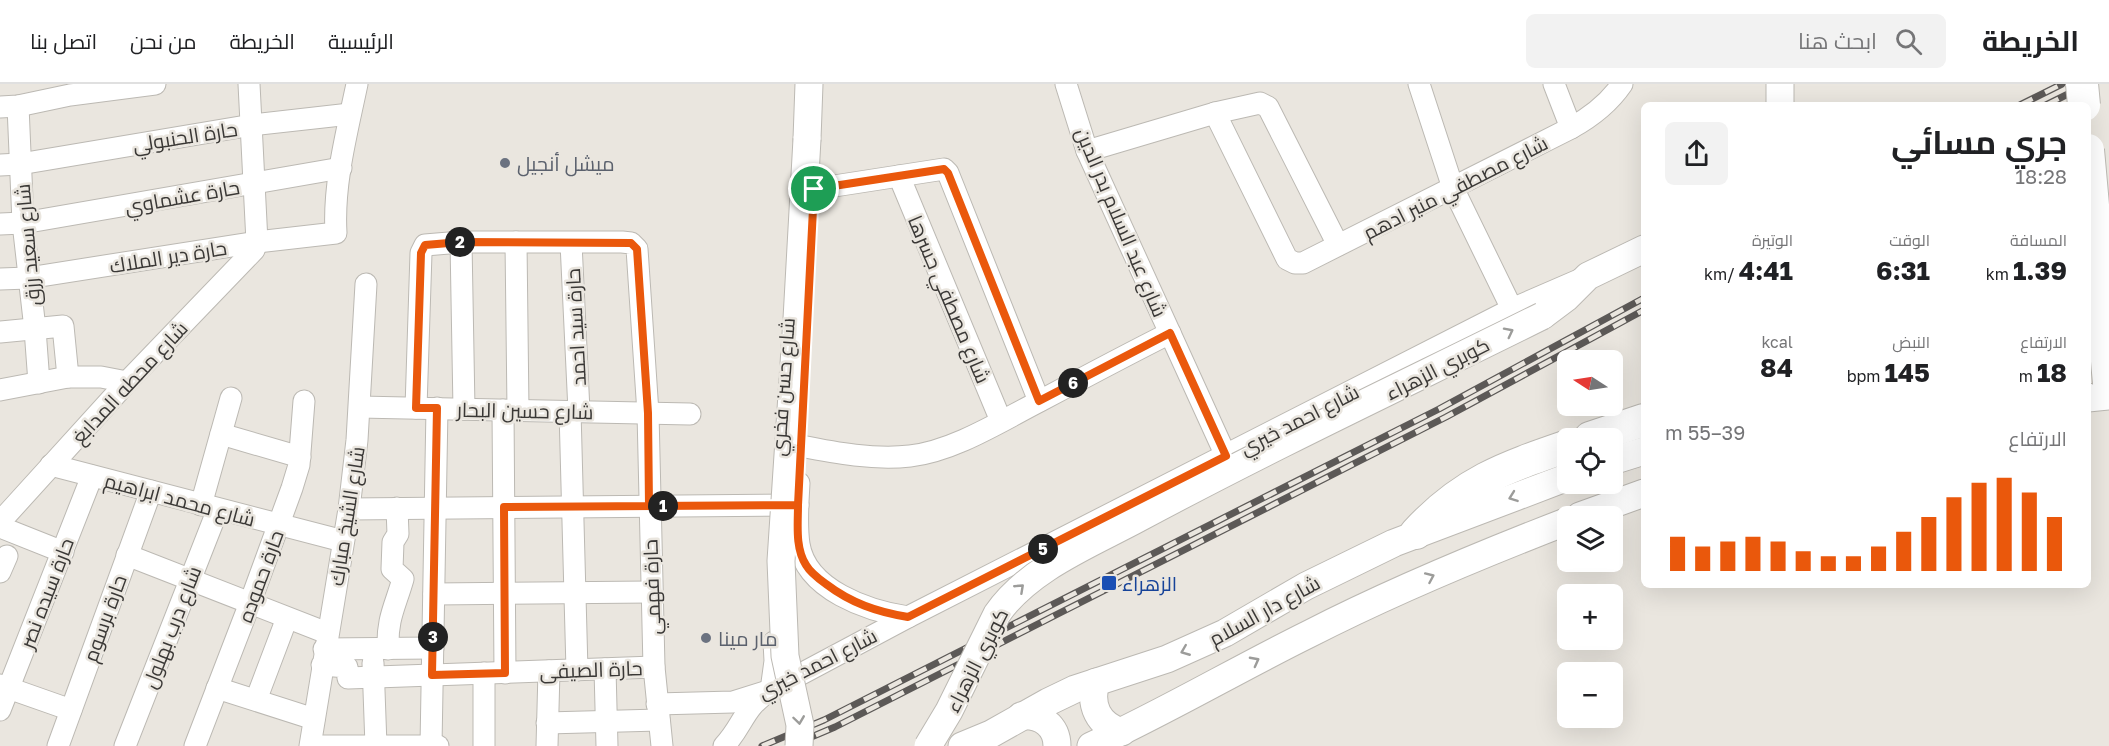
<!DOCTYPE html>
<html lang="ar">
<head>
<meta charset="utf-8">
<style>
  :root { --surface:#fff; --page:#f2f2f2; --text:#202124; --muted:#757577; --line:#e0e0e0; --accent:#ea580c }
  body { margin:0; font-family:"Golos Text",Cairo,sans-serif; background:var(--page); color:var(--text); direction:rtl; height:100vh; display:flex; flex-direction:column; font-size:22px; white-space:nowrap }
  * { box-sizing:border-box; margin:0 }
  p { font-size:20px; color:var(--muted) }
  .icon { flex:none; width:33px; height:33px; fill:none; stroke:currentColor; stroke-width:2; stroke-linecap:round; stroke-linejoin:round }
  .map { position:relative; flex:1; overflow:hidden; direction:ltr }
  .drawer { position:absolute; left:1641px; top:18px; width:450px; height:486px; display:flex; flex-direction:column; background:var(--surface); border-radius:9px; box-shadow:0 6px 24px #0002; direction:rtl }
  .drawer>* { flex:none }
  .needle { width:39px; rotate:282deg }
  .tools { position:absolute; left:1557px; top:266px; display:grid; gap:12px }
  .tools a { display:grid; place-items:center; width:66px; height:66px; border-radius:9px; background:var(--surface); box-shadow:0 6px 24px #0002; font-size:30px }
  .pin { position:absolute; display:grid; place-items:center; width:51px; height:51px; color:#fff; margin:-26px; border:3px solid #fff; border-radius:50%; box-shadow:0 2px 6px #0007 }
  .km { position:absolute; width:30px; height:30px; margin:-15px; border-radius:50%; background:#222; color:#fff; font-size:16px; line-height:30px; text-align:center }
  .round { display:grid; place-items:center; flex:none; width:63px; height:63px; border-radius:9px; background:var(--page) }
  .headline { display:flex; align-items:center; justify-content:space-between; height:102px; padding:0 24px }
  h1 { font-size:33px; font-weight:700; line-height:45px }
  .stats { display:grid; grid-template-columns:repeat(3,1fr); gap:9px; height:102px; padding:6px 24px }
  .stats div { display:grid; align-content:center }
  .stats b { font-size:26px; font-weight:700 }
  .stats small { font-size:16px; font-weight:400 }
  .stats p { font-size:16px }
  .chart { height:168px; padding:12px 24px }
  .chart p { display:flex; justify-content:space-between }
  .chart svg { width:100%; height:108px; margin-top:6px; stroke:var(--accent); stroke-width:6 }
  header { display:flex; align-items:center; gap:36px; box-sizing:border-box; height:84px; padding:0 30px; background:var(--surface); border-bottom:2px solid var(--line) }
  header strong { font-size:28px }
  nav { display:flex; gap:33px; margin-inline-start:auto; font-size:21px }
  .search { width:420px; height:54px; background:var(--page); display:flex; align-items:center; gap:15px; box-sizing:border-box; padding:0 21px; border-radius:9px; color:var(--muted); font-size:22px }
  .map>svg:first-child { display:block }
  .lines { fill:none; stroke-linecap:round; stroke-linejoin:round }
  .minor-casing { stroke:#bcb9b3; stroke-width:23 }
  .major-casing { stroke:#bcb9b3; stroke-width:29 }
  .highway-casing { stroke:#bcb9b3; stroke-width:34 }
  .minor { stroke:#fff; stroke-width:21 }
  .major { stroke:#fff; stroke-width:27 }
  .highway { stroke:#fff; stroke-width:32 }
  .rail-casing { stroke:#5c5957; stroke-width:7 }
  .rail { stroke:#eae6df; stroke-width:4.5; stroke-dasharray:14; stroke-linecap:butt }
  .major-bridge-casing { stroke:#bcb9b3; stroke-width:29; stroke-linecap:butt }
  .highway-bridge-casing { stroke:#bcb9b3; stroke-width:34; stroke-linecap:butt }
  .major-bridge { stroke:#fff; stroke-width:27 }
  .highway-bridge { stroke:#fff; stroke-width:32 }
  .oneway { stroke:#9c9c9a }
  .route-casing { stroke:#fff; stroke-width:12 }
  .route { stroke:#ea580c; stroke-width:8 }
  .worship-dot { fill:#6b7280; stroke:#eae6df; stroke-width:2 }
  .transit-dot { fill:#1a4fb4; stroke:#eae6df; stroke-width:2 }
  .labels { text-anchor:middle; dominant-baseline:central; stroke-width:5; stroke-linejoin:round; paint-order:stroke }
  .street-label { font-size:20px; fill:#3a3836; stroke:#eae6df }
  .worship-label { font-size:20px; fill:#5b616d; stroke:#eae6df; text-anchor:start }
  .transit-label { font-size:20px; fill:#164399; stroke:#eae6df; text-anchor:start }
</style>
</head>
<body>
<header>
<strong>الخريطة</strong>
<div class="search"><svg class="icon" aria-label="search" viewBox="0 0 24 24"><circle cx="10" cy="10" r="6"/><path d="M15 15l6 6"/></svg>ابحث هنا</div>
<nav><a>الرئيسية</a><a>الخريطة</a><a>من نحن</a><a>اتصل بنا</a></nav>
</header>
<div class="map">
<svg width="2109" height="662" viewBox="0 0 2109 662">
  <rect width="100%" height="100%" fill="#eae6df"/>
  <g class="lines">
    <defs>
      <g id="minor">
        <polyline points="1066,0 1087,67 1226,372"/>
        <polyline points="1419,0 1453,104 1512,225"/>
        <polyline points="1554,0 1571,44"/>
        <polyline points="18,22 23,139 35,245 39,299"/>
        <polyline points="0,23 18,22 70,11 155,0"/>
        <path d="M 1215,29 L 1287,175 L 1295,179 L 1303,179 L 1571,44 C 1591,33 1609,19 1622,0"/>
        <polyline points="1087,67 1215,29 1260,19 1268,23 1338,161"/>
        <polyline points="0,81 20,80 252,41 350,30"/>
        <polyline points="899,92 1001,337"/>
        <polyline points="815,105 944,85 948,89 1039,317"/>
        <polyline points="0,140 23,139 341,84"/>
        <polyline points="461,158 464,325"/>
        <polyline points="516,158 518,326"/>
        <polyline points="571,159 579,327"/>
        <path d="M 0,195 L 28,194 L 257,158 L 336,149 C 333,100 347,48 357,0"/>
        <polyline points="0,248 63,242 68,293"/>
        <polyline points="0,306 68,293 101,293 127,298"/>
        <polyline points="360,323 690,330"/>
        <polyline points="416,324 421,169 425,161 461,158 622,158 631,159 637,165 648,329 654,583 662,662"/>
        <polyline points="503,326 505,589"/>
        <polyline points="570,327 577,586"/>
        <polyline points="221,350 300,373"/>
        <path d="M 801,362 C 836,369 874,376 910,372 C 954,367 1001,337 1040,317 C 1083,294 1126,271 1170,249"/>
        <polyline points="51,381 343,457"/>
        <path d="M 799,399 C 798,419 796,440 799,460 C 806,506 868,527 908,533"/>
        <polyline points="201,421 231,314"/>
        <polyline points="349,425 798,421"/>
        <polyline points="0,438 127,298 254,166 257,158 249,0"/>
        <polyline points="0,443 63,468"/>
        <polyline points="127,471 327,549"/>
        <polyline points="0,488 7,472"/>
        <polyline points="434,510 651,508"/>
        <polyline points="324,565 433,564"/>
        <path d="M 388,565 C 387,534 395,523 403,495 L 392,485 L 393,458 L 398,450 L 397,424"/>
        <polyline points="373,579 376,662"/>
        <polyline points="322,581 347,583 348,594 654,583"/>
        <polyline points="605,585 607,662"/>
        <polyline points="0,601 71,626"/>
        <polyline points="217,604 314,635"/>
        <polyline points="256,616 287,534"/>
        <polyline points="657,620 733,618 771,606 908,533 1512,225 1579,196"/>
        <polyline points="0,626 92,392"/>
        <polyline points="547,639 659,636"/>
        <polyline points="58,662 151,407"/>
        <polyline points="125,662 218,425"/>
        <polyline points="195,662 250,519 292,404 299,381 304,317"/>
        <polyline points="310,662 349,425 357,356 366,200"/>
        <polyline points="313,662 438,662"/>
        <polyline points="431,662 437,324"/>
        <polyline points="484,662 484,589"/>
        <polyline points="547,662 549,587"/>
        <path d="M 724,662 C 744,641 743,623 771,606 L 775,577 L 774,558"/>
      </g>
      <g id="major">
        <polyline points="1780,21 1780,0"/>
        <polyline points="807,55 809,0"/>
        <polyline points="1542,232 1566,214 1588,192 1644,165"/>
        <polyline points="2088,314 2109,312"/>
        <polyline points="1612,377 1644,367"/>
        <polyline points="1580,432 1644,409"/>
        <path d="M 1096,598 C 1089,621 1098,641 1122,648"/>
        <path d="M 1021,632 C 1041,630 1057,642 1057,662"/>
        <polyline points="962,662 991,650 1048,618 1075,605 1167,575 1225,549 1306,502 1394,459 1568,393"/>
        <path d="M 1091,662 C 1165,628 1236,586 1309,550 C 1393,507 1480,471 1568,437"/>
      </g>
      <g id="highway">
        <polyline points="1590,354 1644,336"/>
        <path d="M 1416,449 C 1463,398 1504,384 1568,362"/>
      </g>
    </defs>
    <use href="#minor" class="minor-casing"/>
    <use href="#major" class="major-casing"/>
    <use href="#highway" class="highway-casing"/>
    <use href="#minor" class="minor"/>
    <use href="#major" class="major"/>
    <use href="#highway" class="highway"/>
    <defs>
      <g id="rail">
        <polyline points="2020,21 2062,0"/>
        <polyline points="2046,21 2088,0"/>
        <polyline points="762,662 824,636 1439,325 1644,214"/>
        <polyline points="790,662 835,643 1446,333 1644,226"/>
      </g>
    </defs>
    <use href="#rail" class="rail-casing"/>
    <use href="#rail" class="rail"/>
    <defs>
      <g id="major-bridge">
        <polyline points="799,662 800,641 785,572 781,477 797,235 807,55"/>
        <path d="M 928,662 L 949,627 L 997,530 C 1029,484 1091,460 1139,434 C 1271,363 1407,299 1542,232"/>
      </g>
      <g id="highway-bridge">
        <polyline points="2082,0 2084,21"/>
        <polyline points="2088,66 2109,299"/>
      </g>
    </defs>
    <use href="#major-bridge" class="major-bridge-casing"/>
    <use href="#highway-bridge" class="highway-bridge-casing"/>
    <use href="#major-bridge" class="major-bridge"/>
    <use href="#highway-bridge" class="highway-bridge"/>
  </g>
  <defs><path id="oneway-chevron" d="M-2-3.5L2.5 0L-2 3.5" fill="none" stroke-width="1.6" stroke-linecap="round" stroke-linejoin="round" transform="scale(1.5)"/></defs>
  <g class="oneway">
    <use href="#oneway-chevron" transform="translate(1509 248) rotate(-27)"/>
    <use href="#oneway-chevron" transform="translate(1513 413) rotate(160)"/>
    <use href="#oneway-chevron" transform="translate(1430 493) rotate(-24)"/>
    <use href="#oneway-chevron" transform="translate(1020 504) rotate(-43)"/>
    <use href="#oneway-chevron" transform="translate(1185 567) rotate(158)"/>
    <use href="#oneway-chevron" transform="translate(1255 577) rotate(-28)"/>
    <use href="#oneway-chevron" transform="translate(799 636) rotate(82)"/>
  </g>
  <g class="lines">
    <defs>
      <path id="route" d="M 814,105 L 798,421 L 649,422 L 648,329 L 637,165 L 631,159 L 461,158 L 425,161 L 421,169 L 416,324 L 437,324 L 432,591 L 505,589 L 504,423 L 798,421 C 798,440 795,464 806,481 C 810,488 819,495 826,500 C 851,519 877,528 908,533 L 1226,372 L 1170,249 L 1039,317 L 948,89 L 944,85 L 814,105"/>
    </defs>
    <use href="#route" class="route-casing"/>
    <use href="#route" class="route"/>
  </g>
  <g class="worship-dot">
    <circle cx="505" cy="79" r="6"/>
    <circle cx="706" cy="554" r="6"/>
  </g>
  <rect class="transit-dot" x="1101" y="491" width="16" height="16" rx="3"/>
  <g class="labels">
    <g class="street-label">
      <text transform="translate(185 52) rotate(-9)">حارة الحنبولي</text>
      <text transform="translate(1455 103) rotate(-27)">شارع مصطفي منير ادهم</text>
      <text transform="translate(182 112) rotate(-10)">حارة عشماوي</text>
      <text transform="translate(1122 138) rotate(67)">شارع عبد السلام بدر الدين</text>
      <text transform="translate(27 161) rotate(-95)">شارع سعيد رزق</text>
      <text transform="translate(168 172) rotate(-9)">حارة دير الملاك</text>
      <text transform="translate(950 215) rotate(67)">شارع مصطفي جسرها</text>
      <text transform="translate(575 243) rotate(-93)">حارة سيد احمد</text>
      <text transform="translate(1437 284) rotate(-27)">كوبري الزهراء</text>
      <text transform="translate(129 298) rotate(-47)">شارع محطه المدابغ</text>
      <text transform="translate(782 303) rotate(-86)">شارع حسن فخري</text>
      <text transform="translate(525 326) rotate(1)">شارع حسين البحار</text>
      <text transform="translate(1299 335) rotate(-27)">شارع احمد خيري</text>
      <text transform="translate(180 415) rotate(15)">شارع محمد ابراهيم</text>
      <text transform="translate(346 432) rotate(-81)">شارع الشيخ مبارك</text>
      <text transform="translate(260 492) rotate(-70)">حارة حموده</text>
      <text transform="translate(651 503) rotate(-92)">حارة فهمي</text>
      <text transform="translate(46 509) rotate(-69)">حارة سيده نصر</text>
      <text transform="translate(1264 526) rotate(-29)">شارع دار السلام</text>
      <text transform="translate(104 534) rotate(-70)">حارة برسوم</text>
      <text transform="translate(171 543) rotate(-69)">شارع درب بهلول</text>
      <text transform="translate(976 576) rotate(-63)">كوبري الزهراء</text>
      <text transform="translate(817 579) rotate(-27)">شارع احمد خيري</text>
      <text transform="translate(591 585) rotate(-2)">حارة الصيفى</text>
    </g>
    <g class="worship-label">
      <text x="517" y="79">ميشل أنجيل</text>
      <text x="718" y="554">مار مينا</text>
    </g>
    <g class="transit-label">
      <text x="1122" y="499">الزهراء</text>
    </g>
  </g>
</svg>
<div class="tools">
<a><svg class="needle" viewBox="-14 -14 28 28"><path d="M0-13l5 13h-10z" fill="#e53935"/><path d="M0 13l5-13h-10z" fill="#757577"/></svg></a>
<a><svg class="icon" aria-label="locate" viewBox="0 0 24 24"><circle cx="12" cy="12" r="6"/><path d="M12 2v4M12 18v4M2 12h4M18 12h4"/></svg></a>
<a><svg class="icon" aria-label="layers" viewBox="0 0 24 24"><path d="M12 4l9 5-9 5-9-5zM3 14l9 5 9-5"/></svg></a>
<a>+</a>
<a>−</a>
</div>
<div class="pin" style="left:814px;top:105px;background:#1e9e55"><svg class="icon" aria-label="arrive" viewBox="0 0 24 24"><path d="M6 21V4h12l-3 4 3 4H6"/></svg></div>
<b class="km" style="left:663px;top:422px">1</b>
<b class="km" style="left:460px;top:158px">2</b>
<b class="km" style="left:433px;top:553px">3</b>
<b class="km" style="left:1043px;top:465px">5</b>
<b class="km" style="left:1073px;top:299px">6</b>
<section class="drawer">
<div class="headline"><div><h1>جري مسائي</h1><p>18:28</p></div><a class="round"><svg class="icon" aria-label="share" viewBox="0 0 24 24"><path d="M12 15V3M7 8l5-5 5 5M5 13v7h14v-7"/></svg></a></div>
<div class="stats">
<div><p>المسافة</p><b>1.39<small> km</small></b></div>
<div><p>الوقت</p><b>6:31</b></div>
<div><p>الوتيرة</p><b>4:41<small> /km</small></b></div>
</div>
<div class="stats">
<div><p>الارتفاع</p><b>18<small> m</small></b></div>
<div><p>النبض</p><b>145<small> bpm</small></b></div>
<div><p>kcal</p><b>84</b></div>
</div>
<div class="chart"><p><span>الارتفاع</span>39–55 m</p>
<svg viewBox="0 0 160 44" preserveAspectRatio="none"><path d="M5 44V30M15 44V34M25 44V32M35 44V30M45 44V32M55 44V36M65 44V38M75 44V38M85 44V34M95 44V28M105 44V22M115 44V14M125 44V8M135 44V6M145 44V12M155 44V22"/></svg>
</div>
</section>
</div>
</body>
</html>
